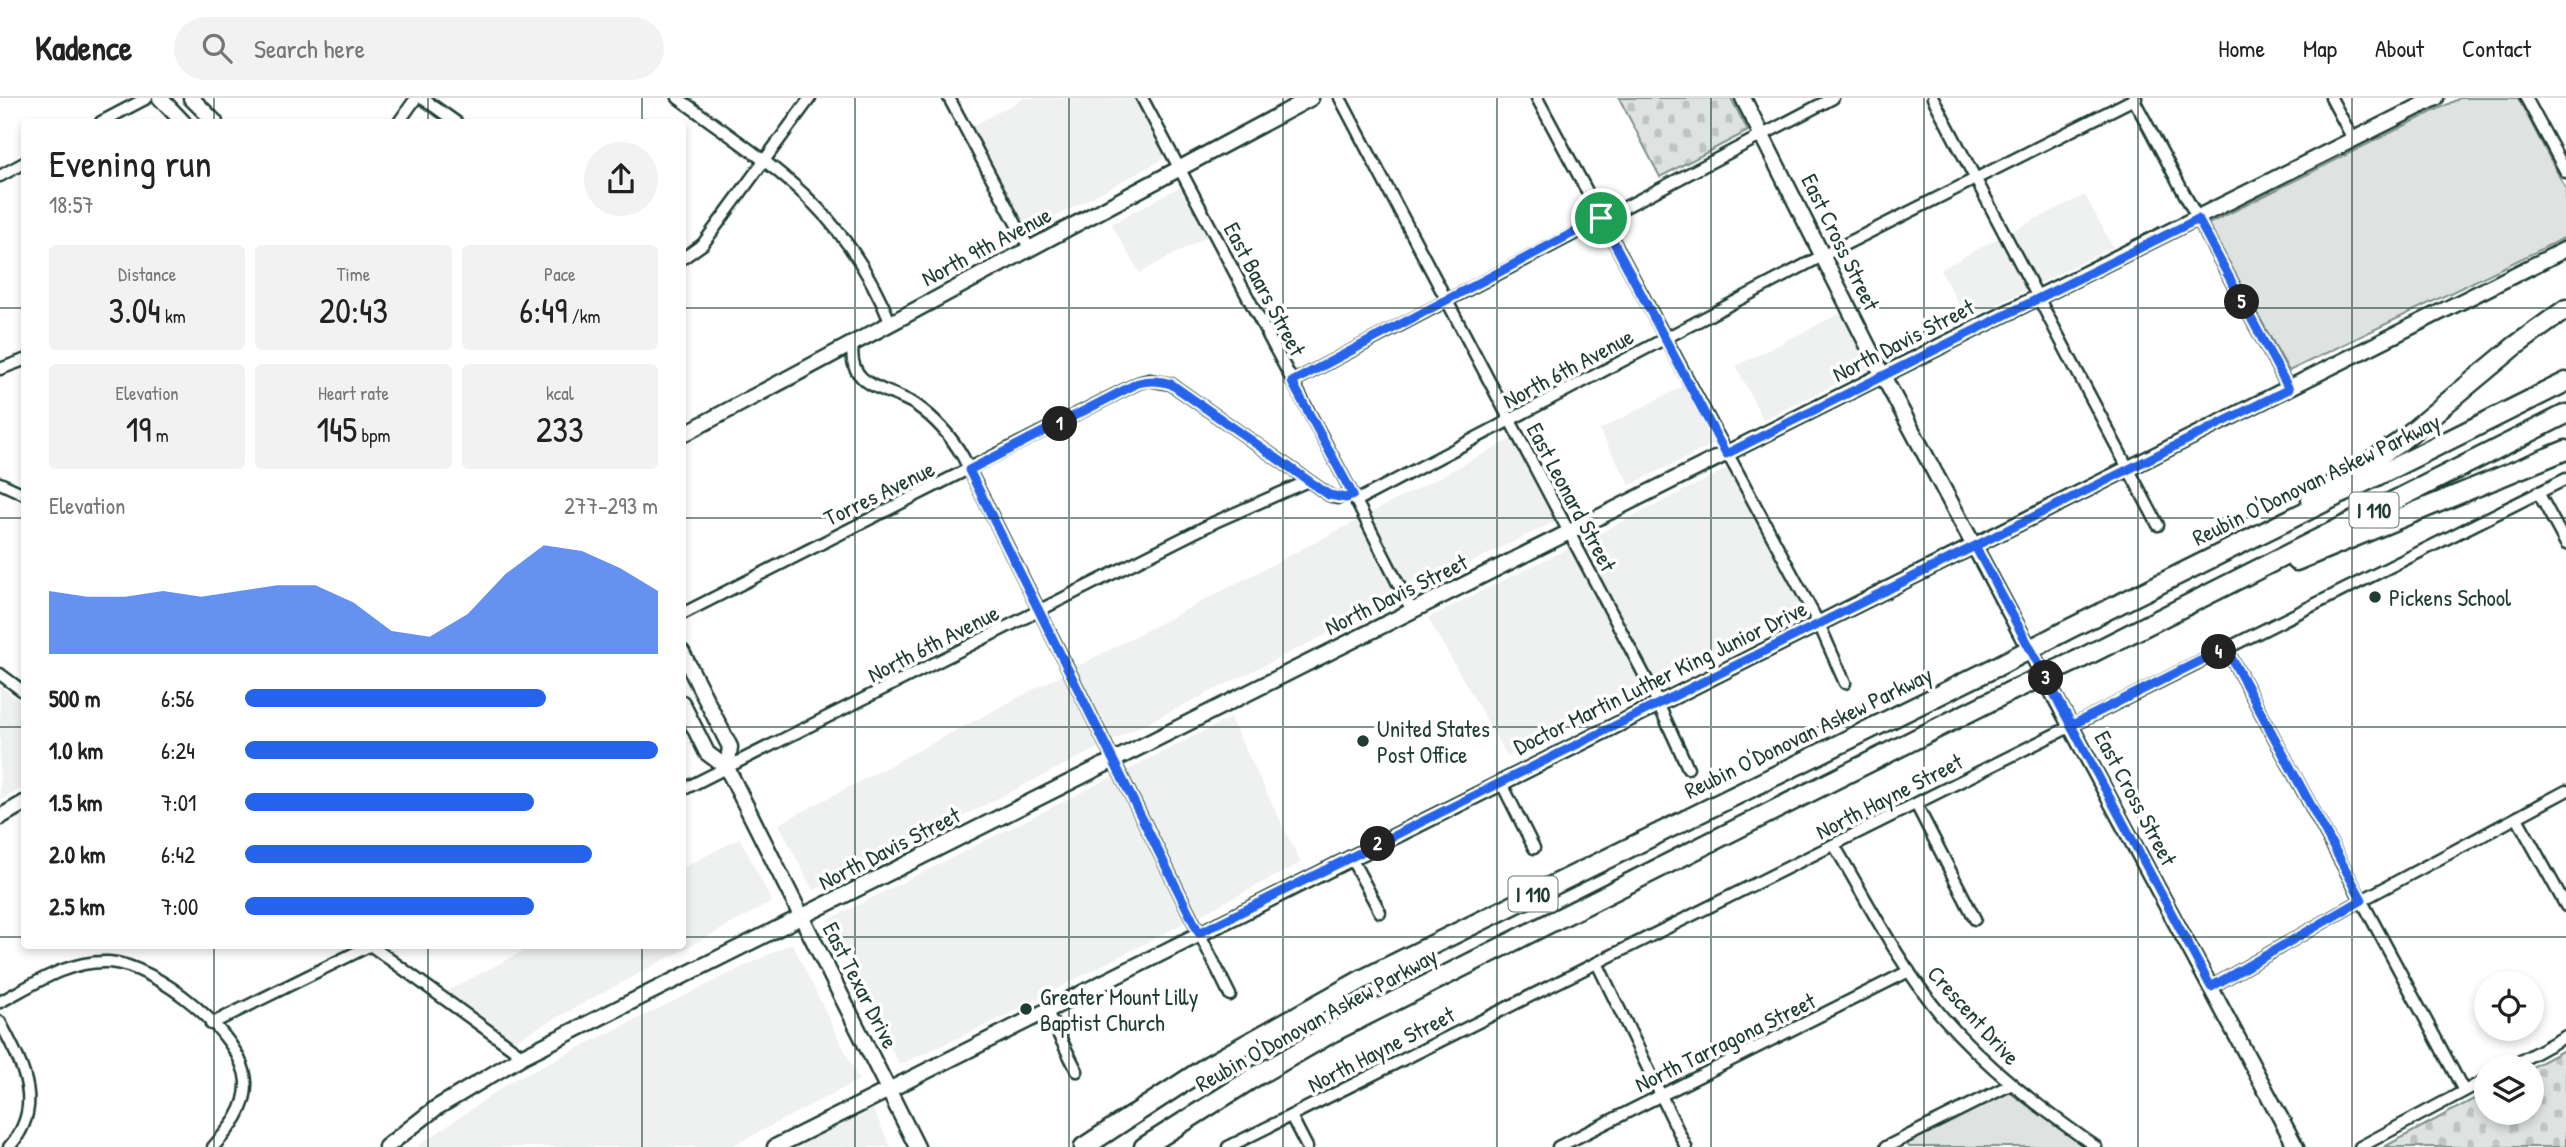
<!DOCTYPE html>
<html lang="en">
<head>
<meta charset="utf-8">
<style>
  :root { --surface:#fff; --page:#f2f2f2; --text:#222; --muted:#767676; --line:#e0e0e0; --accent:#2563eb }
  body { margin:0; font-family:"Patrick Hand",sans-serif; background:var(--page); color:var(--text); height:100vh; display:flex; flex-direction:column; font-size:26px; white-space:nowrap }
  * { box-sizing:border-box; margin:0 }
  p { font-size:23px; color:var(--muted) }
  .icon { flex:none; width:38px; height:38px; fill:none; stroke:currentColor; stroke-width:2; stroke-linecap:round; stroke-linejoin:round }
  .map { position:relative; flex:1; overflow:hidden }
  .panel { position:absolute; left:21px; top:21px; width:665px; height:830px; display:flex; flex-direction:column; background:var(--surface); border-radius:7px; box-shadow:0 4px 10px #0003 }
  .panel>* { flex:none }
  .tools { position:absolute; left:2474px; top:873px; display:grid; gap:14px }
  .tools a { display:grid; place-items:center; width:70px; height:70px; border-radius:50%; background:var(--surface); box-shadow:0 4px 10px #0003; font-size:35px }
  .pin { position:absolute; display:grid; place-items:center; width:60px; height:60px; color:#fff; margin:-30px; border:4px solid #fff; border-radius:50%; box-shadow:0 2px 7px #0007 }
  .km { position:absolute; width:35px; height:35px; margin:-18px; border-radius:50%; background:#222; color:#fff; font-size:19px; line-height:35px; text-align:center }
  .round { display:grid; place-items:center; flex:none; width:74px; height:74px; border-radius:37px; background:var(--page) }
  .overview { display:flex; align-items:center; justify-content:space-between; height:119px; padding:0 28px }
  h1 { font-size:38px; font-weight:600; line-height:52px }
  .stats { display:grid; grid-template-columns:repeat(3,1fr); gap:10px; height:119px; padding:7px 28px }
  .stats div { display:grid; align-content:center; border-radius:7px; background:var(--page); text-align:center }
  .stats b { font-size:35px; font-weight:600 }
  .stats small { font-size:19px; font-weight:400 }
  .stats p { font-size:19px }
  .chart { height:196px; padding:14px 28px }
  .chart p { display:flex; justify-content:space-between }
  .chart svg { width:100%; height:126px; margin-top:7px; fill:var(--accent); opacity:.7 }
  ul { padding:0 28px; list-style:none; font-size:23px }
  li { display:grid; grid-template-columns:112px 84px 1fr; align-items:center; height:52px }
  li i { height:18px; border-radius:9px; background:var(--accent) }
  header { display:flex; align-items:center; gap:42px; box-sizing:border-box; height:98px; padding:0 35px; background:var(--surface); border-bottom:2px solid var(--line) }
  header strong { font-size:33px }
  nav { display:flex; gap:38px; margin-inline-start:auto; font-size:24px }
  .search { width:490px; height:63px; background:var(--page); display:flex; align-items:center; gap:18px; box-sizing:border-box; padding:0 24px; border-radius:38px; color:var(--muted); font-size:26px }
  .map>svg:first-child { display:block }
  .built { fill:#eef1f0 }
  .green { fill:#dee3e2; stroke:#7e908b; stroke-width:2 }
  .cemetery { fill:url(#cemetery-stones); stroke:#7e908b; stroke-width:2 }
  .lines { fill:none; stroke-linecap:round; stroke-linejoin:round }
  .street-casing { stroke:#1f3d34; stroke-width:15 }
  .secondary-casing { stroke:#1f3d34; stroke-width:19 }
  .highway-casing { stroke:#1f3d34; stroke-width:23 }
  .street { stroke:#fff; stroke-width:10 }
  .secondary { stroke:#fff; stroke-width:14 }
  .highway { stroke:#fff; stroke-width:18 }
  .highway-bridge-casing { stroke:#1f3d34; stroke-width:23; stroke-linecap:butt }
  .highway-bridge { stroke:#fff; stroke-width:18 }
  .route-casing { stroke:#fff; stroke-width:14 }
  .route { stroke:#2563eb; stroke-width:9 }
  .grid { fill:none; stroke:#1f3d34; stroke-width:2; stroke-opacity:0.55 }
  .poi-dot { fill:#1f3d34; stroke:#fff; stroke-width:2.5 }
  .labels { text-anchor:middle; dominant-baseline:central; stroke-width:7; stroke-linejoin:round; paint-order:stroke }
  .shield { fill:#fff; stroke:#627771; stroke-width:2 }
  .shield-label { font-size:21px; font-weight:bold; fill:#1f3d34 }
  .street-label { font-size:23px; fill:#1f3d34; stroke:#fff }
  .poi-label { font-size:23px; fill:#1f3d34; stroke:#fff; text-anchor:start }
</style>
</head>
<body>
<header>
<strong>Kadence</strong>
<div class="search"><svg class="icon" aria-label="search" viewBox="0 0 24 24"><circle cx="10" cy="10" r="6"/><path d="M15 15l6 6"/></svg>Search here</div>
<nav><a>Home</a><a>Map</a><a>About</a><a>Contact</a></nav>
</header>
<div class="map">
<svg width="2566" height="1049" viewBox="0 0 2566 1049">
  <defs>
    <pattern id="cemetery-stones" width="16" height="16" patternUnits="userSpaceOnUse" patternTransform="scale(1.75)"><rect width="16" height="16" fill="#dee3e2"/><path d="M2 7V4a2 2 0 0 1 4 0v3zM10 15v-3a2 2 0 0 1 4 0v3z" fill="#bec4c2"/></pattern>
  </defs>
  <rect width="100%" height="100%" fill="#fff"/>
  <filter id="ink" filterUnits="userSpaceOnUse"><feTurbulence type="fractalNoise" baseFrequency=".0143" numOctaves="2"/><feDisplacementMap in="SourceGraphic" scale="14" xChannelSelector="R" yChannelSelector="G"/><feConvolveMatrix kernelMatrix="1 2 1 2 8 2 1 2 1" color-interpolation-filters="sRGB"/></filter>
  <g filter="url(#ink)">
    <g class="built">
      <polygon points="1024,0 1135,0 1167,59 1027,134 971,29"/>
      <polygon points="1182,88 1208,138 1140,175 1111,126"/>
      <polygon points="2085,97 2113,149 2039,185 2011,133"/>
      <polygon points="2000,139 2028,191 1967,221 1940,172"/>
      <polygon points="1843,214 1871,269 1763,322 1736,268"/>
      <polygon points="1683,288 1714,346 1630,387 1599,332"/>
      <polygon points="1512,341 1556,423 1409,495 1369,416"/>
      <polygon points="1727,371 1803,512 1656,585 1582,444"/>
      <polygon points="1358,422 1398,501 1111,643 1074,570"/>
      <polygon points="1571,449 1644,590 1507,658 1428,520"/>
      <polygon points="1063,576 1100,649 813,793 779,726"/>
      <polygon points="0,588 24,606 24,689 0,702"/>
      <polygon points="1230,620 1301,765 1198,818 1125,673"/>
      <polygon points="1114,678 1186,824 1001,920 899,967 828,822"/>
      <polygon points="740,740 772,804 513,943 445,894 535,847 682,847 683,770"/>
      <polygon points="792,845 859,982 730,1049 417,1049 513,982"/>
      <polygon points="872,1009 891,1049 798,1049"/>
    </g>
    <g class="green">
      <polygon points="2460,0 2518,0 2566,91 2566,139 2289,273 2208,126"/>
      <polygon points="2009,994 2085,1049 1909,1049 1907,1045"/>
    </g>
    <g class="cemetery">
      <polygon points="1619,0 1731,0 1748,33 1660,79"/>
      <polygon points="2566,951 2566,1049 2384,1049 2487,994 2487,1015 2532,1015 2532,969"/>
    </g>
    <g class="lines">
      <defs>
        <g id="street">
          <polyline points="422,0 456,24"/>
          <path d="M 678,0 C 774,70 844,109 891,226"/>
          <polyline points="949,0 1029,150"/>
          <polyline points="1142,0 1353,397 1412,513"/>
          <polyline points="1340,0 1648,584 1688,670"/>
          <polyline points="1537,0 1819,526 1845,585"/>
          <polyline points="1933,0 2158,427"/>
          <polyline points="2133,0 2289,291"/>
          <polyline points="2331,0 2353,41"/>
          <polyline points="2526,0 2566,74"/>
          <polyline points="101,24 147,0"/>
          <polyline points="399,24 416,0"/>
          <polyline points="0,78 24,65"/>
          <polyline points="682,161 703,146 810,0"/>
          <path d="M 853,246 C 846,291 888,289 916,307 C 936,321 951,338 963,359 L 1230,897"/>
          <polyline points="0,271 24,262"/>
          <polyline points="1292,284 1833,0"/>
          <polyline points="0,385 24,396"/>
          <polyline points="2538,394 2566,446"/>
          <polyline points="1356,403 1822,158 2136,0"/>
          <polyline points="682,516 1138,285 1149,282 1171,286 1329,397 1337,400 1353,397"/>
          <polyline points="2226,550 2464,993"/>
          <polyline points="0,576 24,594"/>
          <polyline points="1501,684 1534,750"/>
          <polyline points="682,692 1215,424 1308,383"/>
          <polyline points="1916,706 1975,821"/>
          <polyline points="2517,720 2566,808"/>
          <path d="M 1834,747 C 1868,804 1899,867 1942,918 C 1987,970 2040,1010 2096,1049"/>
          <polyline points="1351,760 1380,814"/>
          <polyline points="370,847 523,958"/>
          <polyline points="1597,865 1686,1049"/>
          <polyline points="2211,889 2362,802 2566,693"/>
          <path d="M 0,904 C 34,886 68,862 109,864 C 156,867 243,936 246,984 C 247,1012 230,1030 213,1049"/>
          <polyline points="1046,912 1077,973"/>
          <path d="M 0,924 C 21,965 47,1007 9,1049"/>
          <polyline points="211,926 371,847"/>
          <polyline points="2508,970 2566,938"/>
          <polyline points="1291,1018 1307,1049"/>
          <polyline points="1228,1049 2566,381"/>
          <polyline points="1558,1049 1909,873"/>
          <polyline points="1886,1049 2010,987"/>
          <polyline points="2360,1049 2487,981"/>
        </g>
        <g id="secondary">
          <polyline points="160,0 183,24"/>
          <polyline points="191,0 215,24"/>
          <polyline points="1743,0 1883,278 2296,1049"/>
          <polyline points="682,337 1311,0"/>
          <polyline points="682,554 730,649 727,670"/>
          <polyline points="682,605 707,655 727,670 917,1049"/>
          <polyline points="0,719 24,705"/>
          <polyline points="386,1049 436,1010 523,958 2436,0"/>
          <polyline points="775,1049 2566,151"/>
        </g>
        <g id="highway">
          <polyline points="2311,401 2397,346 2515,248 2566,211"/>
          <polyline points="2296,463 2566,352"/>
          <polyline points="2065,533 2566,284"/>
          <polyline points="2080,561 2566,316"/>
          <polyline points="1084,1049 1211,966 1361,882 1996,569"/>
          <polyline points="1144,1049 1253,980 1333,934 2009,594"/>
        </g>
      </defs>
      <use href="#street" class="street-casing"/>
      <use href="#secondary" class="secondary-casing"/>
      <use href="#highway" class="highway-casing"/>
      <use href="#street" class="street"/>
      <use href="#secondary" class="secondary"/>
      <use href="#highway" class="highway"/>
      <defs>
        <g id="highway-bridge">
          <polyline points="1996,569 2065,533"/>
          <polyline points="2009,594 2080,561"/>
        </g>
      </defs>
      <use href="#highway-bridge" class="highway-bridge-casing"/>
      <use href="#highway-bridge" class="highway-bridge"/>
    </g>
  </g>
  <g class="lines" filter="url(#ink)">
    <defs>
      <path id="route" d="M 1601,120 L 1292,284 L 1353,397 L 1346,400 L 1329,397 L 1171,286 C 1159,282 1150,282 1138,285 L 969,372 L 1199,835 L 1975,448 L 2211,889 L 2362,802 L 2226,550 L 2072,627 L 1975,448 L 2289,291 L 2198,121 L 1726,356 L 1601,120"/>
    </defs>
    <use href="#route" class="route-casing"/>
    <use href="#route" class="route"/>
  </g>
  <path class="grid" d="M 214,0 L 214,24M 428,0 L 428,24M 642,0 L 642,24M 855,0 L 855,1049M 1069,0 L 1069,1049M 1283,0 L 1283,1049M 1497,0 L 1497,1049M 1711,0 L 1711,1049M 1924,0 L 1924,1049M 2138,0 L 2138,1049M 2352,0 L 2352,1049M 0,210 L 24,210M 682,210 L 2566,210M 0,420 L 24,420M 682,420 L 2566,420M 0,629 L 24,629M 682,629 L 2566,629M 0,839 L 24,839M 682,839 L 2566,839M 214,847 L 214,1049M 428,847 L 428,1049M 642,847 L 642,1049"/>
  <g class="poi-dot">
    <circle cx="2375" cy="499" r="7"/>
    <circle cx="1363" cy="643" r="7"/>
    <circle cx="1026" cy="911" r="7"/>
  </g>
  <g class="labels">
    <g class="shield">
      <rect x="2349.5" y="394.5" width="49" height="35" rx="5"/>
      <rect x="1508.5" y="778.5" width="49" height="35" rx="5"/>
    </g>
    <g class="shield-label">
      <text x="2374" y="412">I 110</text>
      <text x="1533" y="796">I 110</text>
    </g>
    <g class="street-label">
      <text transform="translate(1841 144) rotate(64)">East Cross Street</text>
      <text transform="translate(986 148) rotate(-28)">North 9th Avenue</text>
      <text transform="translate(1265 191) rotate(62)">East Baars Street</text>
      <text transform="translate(1903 242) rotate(-27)">North Davis Street</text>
      <text transform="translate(1568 270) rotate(-28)">North 6th Avenue</text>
      <text transform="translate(2316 381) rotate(-26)">Reubin O'Donovan Askew Parkway</text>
      <text transform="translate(879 395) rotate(-26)">Torres Avenue</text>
      <text transform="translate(1572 399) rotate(62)">East Leonard Street</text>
      <text transform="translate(1396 496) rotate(-26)">North Davis Street</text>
      <text transform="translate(933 545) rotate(-27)">North 6th Avenue</text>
      <text transform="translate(1660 579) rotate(-26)">Doctor Martin Luther King Junior Drive</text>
      <text transform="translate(1808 634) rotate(-26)">Reubin O'Donovan Askew Parkway</text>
      <text transform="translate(1889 698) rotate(-27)">North Hayne Street</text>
      <text transform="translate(2136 700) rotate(62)">East Cross Street</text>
      <text transform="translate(889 750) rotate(-27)">North Davis Street</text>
      <text transform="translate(861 887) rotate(63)">East Texar Drive</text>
      <text transform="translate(1974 917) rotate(48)">Crescent Drive</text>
      <text transform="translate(1316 921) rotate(-29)">Reubin O'Donovan Askew Parkway</text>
      <text transform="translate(1725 944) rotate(-26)">North Tarragona Street</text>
      <text transform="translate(1381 951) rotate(-27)">North Hayne Street</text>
    </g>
    <g class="poi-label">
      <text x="2389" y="499">Pickens School</text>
      <text x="1377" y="630">United States<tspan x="1377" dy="26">Post Office</tspan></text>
      <text x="1040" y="898">Greater Mount Lilly<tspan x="1040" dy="26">Baptist Church</tspan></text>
    </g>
  </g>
</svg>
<div class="tools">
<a><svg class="icon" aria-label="locate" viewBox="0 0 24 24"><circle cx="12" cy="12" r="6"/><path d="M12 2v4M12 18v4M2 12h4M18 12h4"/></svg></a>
<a><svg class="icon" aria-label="layers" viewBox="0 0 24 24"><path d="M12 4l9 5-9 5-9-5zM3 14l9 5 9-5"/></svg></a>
</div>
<div class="pin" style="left:1601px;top:120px;background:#1e9e55"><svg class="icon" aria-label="arrive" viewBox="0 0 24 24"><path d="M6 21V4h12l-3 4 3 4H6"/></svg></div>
<b class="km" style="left:1060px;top:326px">1</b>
<b class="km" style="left:1378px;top:746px">2</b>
<b class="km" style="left:2046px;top:580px">3</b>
<b class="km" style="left:2219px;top:554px">4</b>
<b class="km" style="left:2242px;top:204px">5</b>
<section class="panel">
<div class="overview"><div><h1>Evening run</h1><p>18:57</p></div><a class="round"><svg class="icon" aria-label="share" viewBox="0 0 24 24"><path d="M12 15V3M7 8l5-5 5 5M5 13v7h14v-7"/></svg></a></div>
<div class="stats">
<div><p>Distance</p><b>3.04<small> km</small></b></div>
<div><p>Time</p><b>20:43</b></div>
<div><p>Pace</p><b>6:49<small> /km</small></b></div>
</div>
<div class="stats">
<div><p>Elevation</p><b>19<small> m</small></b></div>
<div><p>Heart rate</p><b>145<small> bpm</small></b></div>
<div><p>kcal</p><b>233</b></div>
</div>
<div class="chart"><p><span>Elevation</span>277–293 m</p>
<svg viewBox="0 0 160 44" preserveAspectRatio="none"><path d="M0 44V22L10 24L20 24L30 22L40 24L50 22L60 20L70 20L80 26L90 36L100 38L110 30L120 16L130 6L140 8L150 14L160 22V44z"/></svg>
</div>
<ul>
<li><b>500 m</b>6:56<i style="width:73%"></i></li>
<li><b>1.0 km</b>6:24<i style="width:100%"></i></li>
<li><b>1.5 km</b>7:01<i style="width:70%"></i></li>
<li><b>2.0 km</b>6:42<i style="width:84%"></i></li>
<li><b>2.5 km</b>7:00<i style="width:70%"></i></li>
</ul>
</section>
</div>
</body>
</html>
